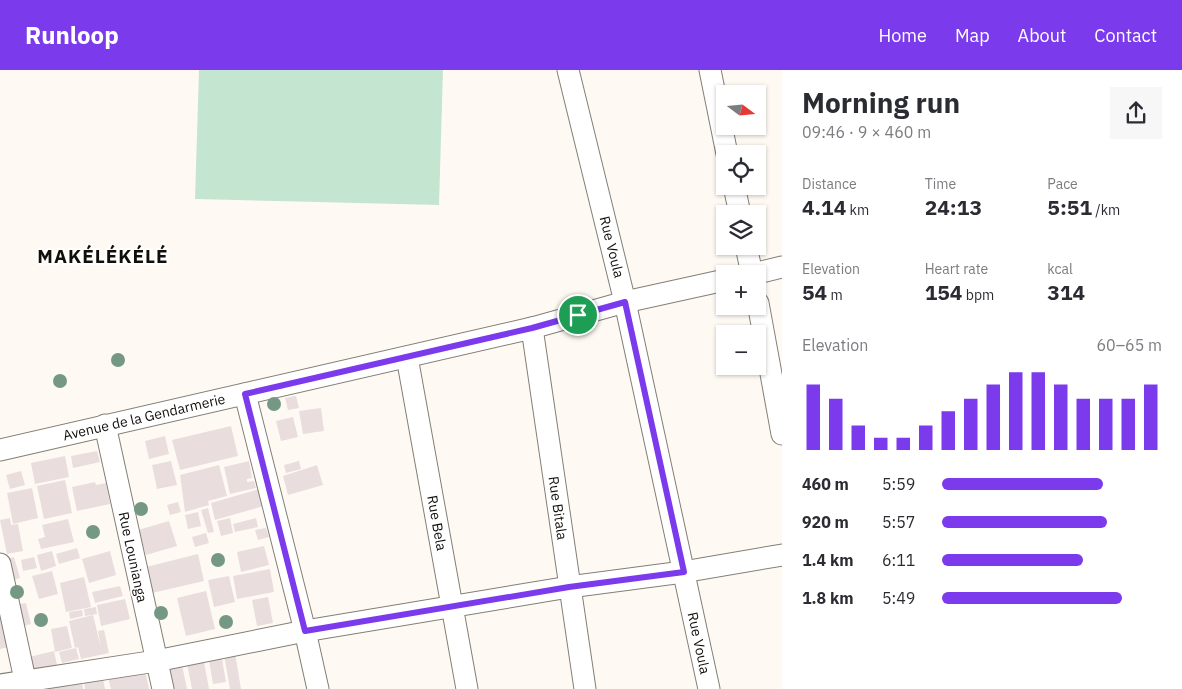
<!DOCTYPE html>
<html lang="en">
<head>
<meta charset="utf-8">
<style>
  :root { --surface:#fff; --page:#f7f7f7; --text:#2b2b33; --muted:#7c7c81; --accent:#7c3aed }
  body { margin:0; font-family:"IBM Plex Sans",sans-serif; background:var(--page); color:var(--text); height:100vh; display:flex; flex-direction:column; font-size:19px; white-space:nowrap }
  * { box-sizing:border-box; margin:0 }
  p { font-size:16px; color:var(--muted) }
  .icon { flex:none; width:28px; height:28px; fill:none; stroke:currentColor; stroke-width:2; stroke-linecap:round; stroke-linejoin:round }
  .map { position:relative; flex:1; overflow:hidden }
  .drawer { display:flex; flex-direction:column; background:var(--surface); width:400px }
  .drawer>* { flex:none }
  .needle { width:32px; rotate:106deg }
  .controls { position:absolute; left:716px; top:15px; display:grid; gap:10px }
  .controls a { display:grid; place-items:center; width:50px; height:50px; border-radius:0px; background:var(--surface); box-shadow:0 1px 4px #0004; font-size:25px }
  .pin { position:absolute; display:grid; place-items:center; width:42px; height:42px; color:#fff; margin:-21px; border:2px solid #fff; border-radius:50%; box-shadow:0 1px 5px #0007 }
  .round { display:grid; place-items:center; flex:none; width:52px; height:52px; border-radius:0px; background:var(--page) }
  .summary { display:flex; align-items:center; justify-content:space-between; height:85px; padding:0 20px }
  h1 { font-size:28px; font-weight:800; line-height:38px }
  .figures { display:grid; grid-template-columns:repeat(3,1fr); gap:8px; height:85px; padding:5px 20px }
  .figures div { display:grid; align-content:center }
  .figures b { font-size:21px; font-weight:800 }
  .figures small { font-size:14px; font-weight:400 }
  .figures p { font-size:14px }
  .chart { height:140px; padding:10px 20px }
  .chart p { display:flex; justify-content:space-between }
  .chart svg { width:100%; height:90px; margin-top:5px; stroke:var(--accent); stroke-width:6 }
  ul { padding:0 20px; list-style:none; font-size:16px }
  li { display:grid; grid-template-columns:80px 60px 1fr; align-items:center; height:38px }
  li i { height:12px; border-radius:6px; background:var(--accent) }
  header { display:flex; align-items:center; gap:30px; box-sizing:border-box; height:70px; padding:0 25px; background:var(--accent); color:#fff }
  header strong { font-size:24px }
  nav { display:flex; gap:28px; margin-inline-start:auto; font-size:18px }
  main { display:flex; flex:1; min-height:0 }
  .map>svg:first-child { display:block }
  .green { fill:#c4e6d1 }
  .building { fill:#eadddd }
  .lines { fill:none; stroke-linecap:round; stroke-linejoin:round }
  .minor-casing { stroke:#837f76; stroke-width:23 }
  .minor { stroke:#fff; stroke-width:21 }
  .tree { fill:#759885 }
  .route-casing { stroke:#fff; stroke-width:10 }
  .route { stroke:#7c3aed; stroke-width:6 }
  .labels { text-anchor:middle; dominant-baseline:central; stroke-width:4; stroke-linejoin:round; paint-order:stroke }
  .street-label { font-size:14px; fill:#110f0c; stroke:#fff }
  .district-label { font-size:19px; font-weight:bold; letter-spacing:1px; fill:#110f0c; stroke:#fff }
</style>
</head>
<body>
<header>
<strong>Runloop</strong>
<nav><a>Home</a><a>Map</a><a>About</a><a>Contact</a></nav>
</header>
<main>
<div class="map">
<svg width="782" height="619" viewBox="0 0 782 619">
  <rect width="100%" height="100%" fill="#fefaf3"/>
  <polygon class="green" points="199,0 443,0 439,135 195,129"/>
  <g class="building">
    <polygon points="296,326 299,338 288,340 285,328"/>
    <polygon points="321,338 324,361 303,364 299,341"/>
    <polygon points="293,347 298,367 281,371 276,351"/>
    <polygon points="231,356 238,386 180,400 172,370"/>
    <polygon points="165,366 169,384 149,389 145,371"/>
    <polygon points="97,381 100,392 73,398 71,386"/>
    <polygon points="65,386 69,407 35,414 31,393"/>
    <polygon points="171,391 177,415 157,419 152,395"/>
    <polygon points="249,391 252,408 247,409 247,412 254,411 256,418 230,424 224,397"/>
    <polygon points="299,391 301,399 286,403 284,395"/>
    <polygon points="219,395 227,426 208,431 209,435 185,442 180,405"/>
    <polygon points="317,395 323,415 288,425 283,406"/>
    <polygon points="21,401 25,415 10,419 6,405"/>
    <polygon points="65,410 72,443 44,449 37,416"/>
    <polygon points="95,412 96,415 106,413 110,434 77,441 72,417"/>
    <polygon points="32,418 38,448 13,454 7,423"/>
    <polygon points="259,419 264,436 215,450 211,433"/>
    <polygon points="178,432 181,442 170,445 167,435"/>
    <polygon points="208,438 214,462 208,463 201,440"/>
    <polygon points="198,442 201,456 188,459 185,445"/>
    <polygon points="10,448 11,455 18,454 23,481 7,484 0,450"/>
    <polygon points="230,448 233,463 221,466 217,451"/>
    <polygon points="256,448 258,457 235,462 233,454"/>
    <polygon points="68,449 74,472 41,479 38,469 45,467 42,455"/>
    <polygon points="169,451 177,476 146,485 138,460"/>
    <polygon points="266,458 269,467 258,470 255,460"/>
    <polygon points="206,463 209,473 195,477 192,467"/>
    <polygon points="264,476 269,495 241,502 237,482"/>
    <polygon points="77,478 80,488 59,494 56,484"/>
    <polygon points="52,481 56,496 41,501 37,485"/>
    <polygon points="110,481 116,505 89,513 82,489"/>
    <polygon points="198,484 204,511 152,523 146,497"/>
    <polygon points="14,487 20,508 10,511 4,490"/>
    <polygon points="34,487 37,498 23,501 21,490"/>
    <polygon points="270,499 274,522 237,529 233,506"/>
    <polygon points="52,501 58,524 39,529 32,506"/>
    <polygon points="229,506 235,532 214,537 208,510"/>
    <polygon points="84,507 91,537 66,542 60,513"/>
    <polygon points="120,516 123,526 95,533 92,522"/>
    <polygon points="206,521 215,559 186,566 177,528"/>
    <polygon points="268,527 273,553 257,556 252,530"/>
    <polygon points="125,529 130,549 101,556 97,535"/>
    <polygon points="26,533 31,554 20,557 15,535"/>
    <polygon points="0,535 13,576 0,579"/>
    <polygon points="96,537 97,544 85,546 84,539"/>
    <polygon points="82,540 83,546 70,549 69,542"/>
    <polygon points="93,545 101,578 98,561 104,560 109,583 81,589 78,577 75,578 69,551"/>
    <polygon points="67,556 72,578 55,582 51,559"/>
    <polygon points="76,578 79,589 62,593 59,582"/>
    <polygon points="54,581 57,595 32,601 29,587"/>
    <polygon points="221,583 226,612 213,614 208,585"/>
    <polygon points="235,583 241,619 230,619 224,585"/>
    <polygon points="203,586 209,619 192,619 186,589"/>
    <polygon points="182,595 187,619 170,619 167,598"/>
    <polygon points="144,596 149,619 111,619 107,604"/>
    <polygon points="81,606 83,619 35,619"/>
    <polygon points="103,608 105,619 85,619 84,611"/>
  </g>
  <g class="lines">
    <defs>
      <g id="minor">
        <polyline points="568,0 625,232 709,619"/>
        <polyline points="710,0 727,84"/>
        <polyline points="734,116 740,144"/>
        <polyline points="746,176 752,204"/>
        <polyline points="753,204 782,197"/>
        <polyline points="758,233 782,364"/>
        <polyline points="532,258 585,619"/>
        <polyline points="407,287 467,619"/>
        <polyline points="245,324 305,561 318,619"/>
        <polyline points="105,355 163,619"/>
        <polyline points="0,380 532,258 625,232 725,210"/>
        <polyline points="0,494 27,619"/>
        <polyline points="0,615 156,591 305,561 569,517 683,502 782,485"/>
      </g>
    </defs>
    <use href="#minor" class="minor-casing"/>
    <use href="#minor" class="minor"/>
  </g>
  <g class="tree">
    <circle cx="118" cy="290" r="7"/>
    <circle cx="60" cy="311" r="7"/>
    <circle cx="274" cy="334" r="7"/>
    <circle cx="141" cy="439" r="7"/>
    <circle cx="93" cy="462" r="7"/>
    <circle cx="218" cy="490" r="7"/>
    <circle cx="17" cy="522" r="7"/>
    <circle cx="161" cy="543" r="7"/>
    <circle cx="41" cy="550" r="7"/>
    <circle cx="226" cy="552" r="7"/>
  </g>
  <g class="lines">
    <defs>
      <polygon id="route" points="625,232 684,502 569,517 305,561 245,324 532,258"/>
    </defs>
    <use href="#route" class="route-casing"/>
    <use href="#route" class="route"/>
  </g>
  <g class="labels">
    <g class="street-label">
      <text transform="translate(612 177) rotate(76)">Rue Voula</text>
      <text transform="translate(144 347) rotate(-13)">Avenue de la Gendarmerie</text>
      <text transform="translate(558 438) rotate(82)">Rue Bitala</text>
      <text transform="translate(437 453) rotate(80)">Rue Bela</text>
      <text transform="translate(133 487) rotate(78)">Rue Lounianga</text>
      <text transform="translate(699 573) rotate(78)">Rue Voula</text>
    </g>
    <g class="district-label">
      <text x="103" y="186">MAKÉLÉKÉLÉ</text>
    </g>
  </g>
</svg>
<div class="controls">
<a><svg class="needle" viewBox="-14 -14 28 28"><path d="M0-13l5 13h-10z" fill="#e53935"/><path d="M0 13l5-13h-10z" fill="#7c7c81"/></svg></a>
<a><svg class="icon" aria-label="locate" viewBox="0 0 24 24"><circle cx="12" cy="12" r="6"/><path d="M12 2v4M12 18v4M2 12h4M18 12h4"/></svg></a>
<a><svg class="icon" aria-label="layers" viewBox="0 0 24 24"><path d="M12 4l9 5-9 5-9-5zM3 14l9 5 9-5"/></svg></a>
<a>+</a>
<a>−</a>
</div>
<div class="pin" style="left:578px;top:245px;background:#1e9e55"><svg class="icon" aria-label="arrive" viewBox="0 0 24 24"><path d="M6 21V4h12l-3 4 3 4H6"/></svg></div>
</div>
<section class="drawer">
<div class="summary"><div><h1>Morning run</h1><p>09:46 · 9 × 460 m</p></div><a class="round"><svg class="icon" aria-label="share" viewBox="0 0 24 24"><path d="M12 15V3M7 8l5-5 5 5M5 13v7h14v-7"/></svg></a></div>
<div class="figures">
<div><p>Distance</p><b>4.14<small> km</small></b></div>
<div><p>Time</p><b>24:13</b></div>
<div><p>Pace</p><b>5:51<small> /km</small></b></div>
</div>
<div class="figures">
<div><p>Elevation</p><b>54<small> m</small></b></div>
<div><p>Heart rate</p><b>154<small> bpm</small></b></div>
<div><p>kcal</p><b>314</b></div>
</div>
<div class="chart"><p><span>Elevation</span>60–65 m</p>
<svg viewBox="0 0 160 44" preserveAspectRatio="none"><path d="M5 44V12M15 44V19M25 44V32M35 44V38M45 44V38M55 44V32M65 44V25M75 44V19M85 44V12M95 44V6M105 44V6M115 44V12M125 44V19M135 44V19M145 44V19M155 44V12"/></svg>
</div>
<ul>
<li><b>460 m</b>5:59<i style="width:73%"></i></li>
<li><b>920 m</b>5:57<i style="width:75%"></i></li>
<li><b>1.4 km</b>6:11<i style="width:64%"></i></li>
<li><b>1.8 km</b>5:49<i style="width:82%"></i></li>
</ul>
</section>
</main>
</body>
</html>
